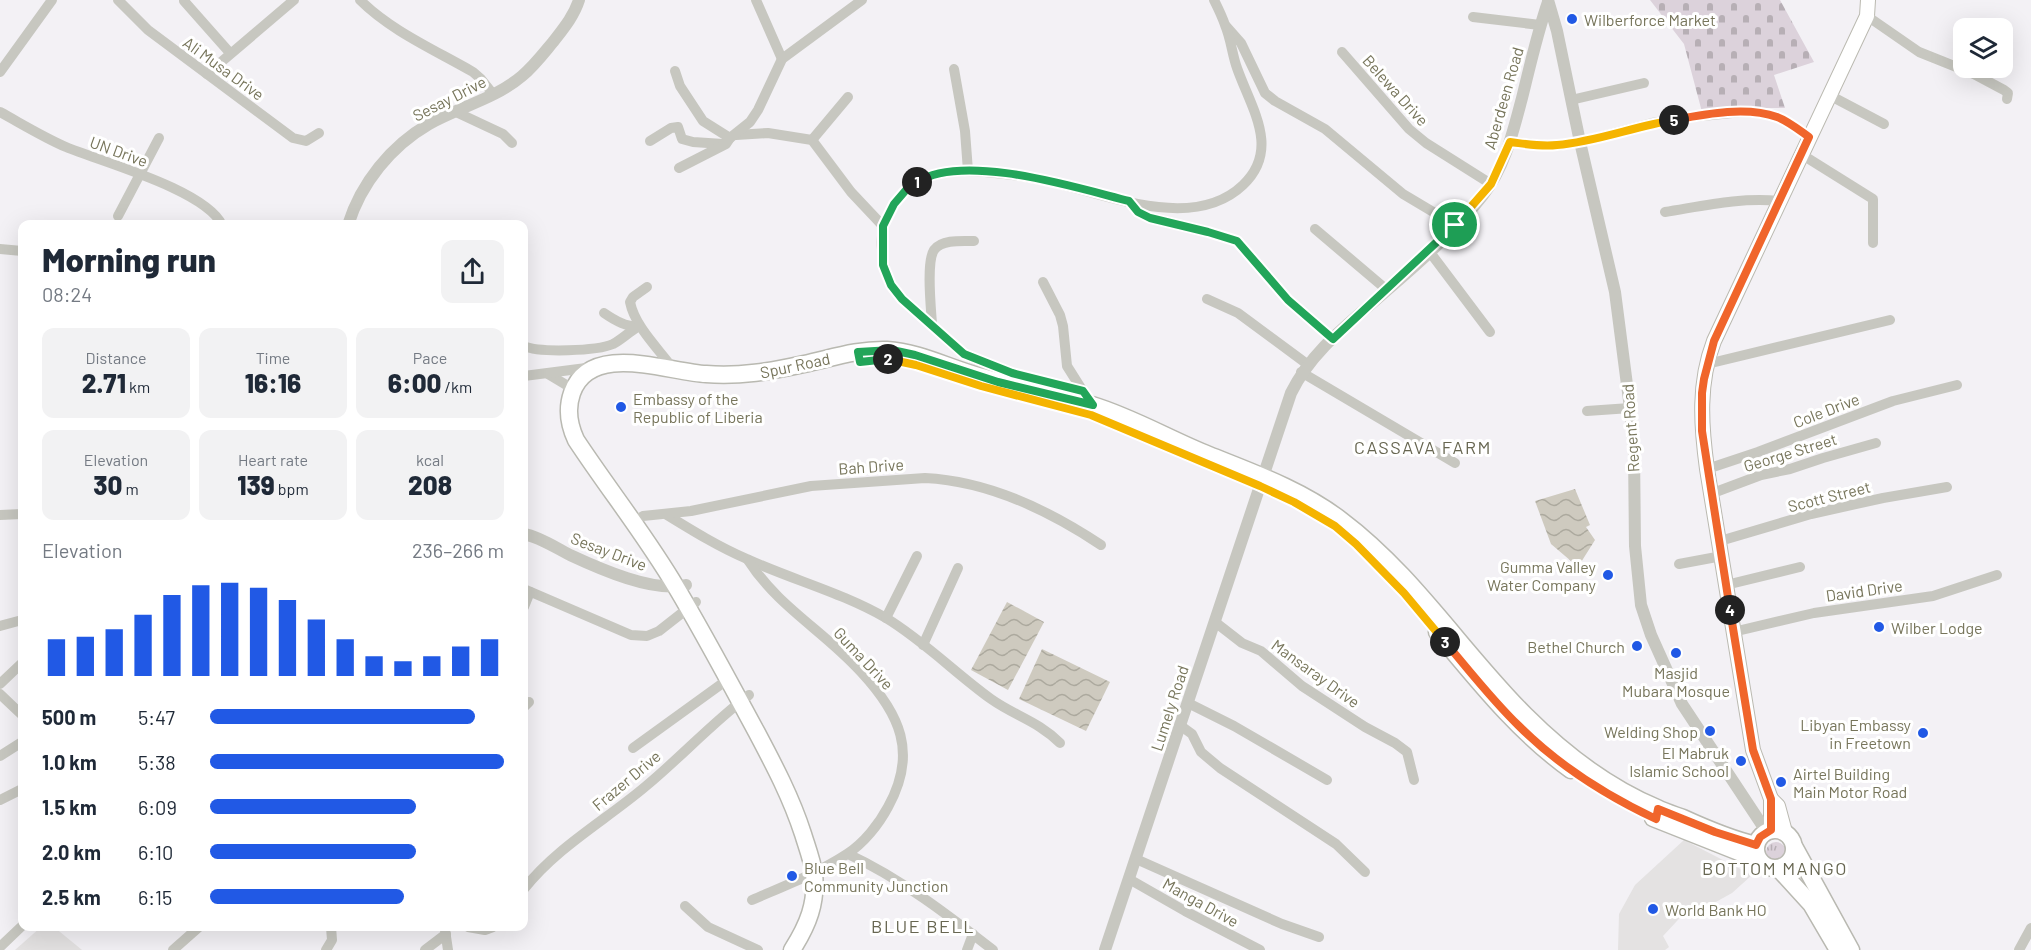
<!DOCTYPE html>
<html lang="en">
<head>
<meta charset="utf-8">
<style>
  :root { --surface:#fff; --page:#f2f2f3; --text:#1f2937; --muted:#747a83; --accent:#2159e5 }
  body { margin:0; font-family:Barlow,sans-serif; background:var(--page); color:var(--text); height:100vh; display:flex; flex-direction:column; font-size:22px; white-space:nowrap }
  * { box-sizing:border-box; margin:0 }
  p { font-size:20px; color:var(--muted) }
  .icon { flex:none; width:33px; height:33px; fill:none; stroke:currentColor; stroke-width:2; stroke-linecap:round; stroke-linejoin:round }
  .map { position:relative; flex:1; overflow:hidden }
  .sheet { position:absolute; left:18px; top:220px; width:510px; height:711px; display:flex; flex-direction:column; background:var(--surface); border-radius:12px; box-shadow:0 6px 24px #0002 }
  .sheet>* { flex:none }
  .buttons { position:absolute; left:1953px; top:18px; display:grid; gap:12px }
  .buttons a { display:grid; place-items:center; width:60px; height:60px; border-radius:12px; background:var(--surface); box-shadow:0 6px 24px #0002; font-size:30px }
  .pin { position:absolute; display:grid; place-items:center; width:51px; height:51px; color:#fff; margin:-26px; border:3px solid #fff; border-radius:50%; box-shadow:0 2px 6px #0007 }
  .km { position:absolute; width:30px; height:30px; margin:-15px; border-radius:50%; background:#222; color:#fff; font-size:16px; line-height:30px; text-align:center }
  .round { display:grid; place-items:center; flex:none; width:63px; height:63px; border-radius:12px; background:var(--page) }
  .headline { display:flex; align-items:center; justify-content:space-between; height:102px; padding:0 24px }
  h1 { font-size:33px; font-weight:800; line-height:45px }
  .metrics { display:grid; grid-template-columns:repeat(3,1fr); gap:9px; height:102px; padding:6px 24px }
  .metrics div { display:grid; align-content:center; border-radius:12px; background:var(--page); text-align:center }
  .metrics b { font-size:26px; font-weight:800 }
  .metrics small { font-size:16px; font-weight:400 }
  .metrics p { font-size:16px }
  .chart { height:168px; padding:12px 24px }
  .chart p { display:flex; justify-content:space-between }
  .chart svg { width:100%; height:108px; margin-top:6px; stroke:var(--accent); stroke-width:6 }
  ul { padding:0 24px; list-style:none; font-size:20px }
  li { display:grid; grid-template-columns:96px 72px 1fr; align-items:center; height:45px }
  li i { height:15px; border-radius:8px; background:var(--accent) }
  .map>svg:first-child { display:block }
  .built { fill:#e4e2e2 }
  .grass { fill:url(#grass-tufts) }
  .cemetery { fill:url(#cemetery-stones) }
  .water { fill:url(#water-waves) }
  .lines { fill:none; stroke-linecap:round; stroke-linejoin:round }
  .secondary-casing { stroke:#bab9b0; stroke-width:16 }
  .primary-casing { stroke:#b9b9b1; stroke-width:19 }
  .minor { stroke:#c7c7c0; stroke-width:10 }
  .tertiary { stroke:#c7c7c0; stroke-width:12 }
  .secondary { stroke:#fff; stroke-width:14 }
  .primary { stroke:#fff; stroke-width:16 }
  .split-1-casing { stroke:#fff; stroke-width:12 }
  .split-2-casing { stroke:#fff; stroke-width:12 }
  .split-3-casing { stroke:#fff; stroke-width:12 }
  .split-4-casing { stroke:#fff; stroke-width:12 }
  .split-5-casing { stroke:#fff; stroke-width:12 }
  .split-6-casing { stroke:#fff; stroke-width:12 }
  .split-1 { stroke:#22a559; stroke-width:8 }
  .split-2 { stroke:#22a559; stroke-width:8 }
  .split-3 { stroke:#f5b400; stroke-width:8 }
  .split-4 { stroke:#f0652b; stroke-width:8 }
  .split-5 { stroke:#f0652b; stroke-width:8 }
  .split-6 { stroke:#f5b400; stroke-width:8 }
  .poi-dot { fill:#2159e5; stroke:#fff; stroke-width:2 }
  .labels { text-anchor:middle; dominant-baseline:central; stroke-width:6; stroke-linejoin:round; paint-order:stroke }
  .poi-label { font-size:16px; fill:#77755b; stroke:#fff; text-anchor:start }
  .street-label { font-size:16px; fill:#77755b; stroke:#fff }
  .neighbourhood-label { font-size:18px; letter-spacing:1.5px; fill:#676651; stroke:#fff }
</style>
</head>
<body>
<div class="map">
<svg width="2031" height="950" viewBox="0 0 2031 950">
  <defs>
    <pattern id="grass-tufts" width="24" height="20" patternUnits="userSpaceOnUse" patternTransform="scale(1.5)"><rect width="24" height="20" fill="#dcd2db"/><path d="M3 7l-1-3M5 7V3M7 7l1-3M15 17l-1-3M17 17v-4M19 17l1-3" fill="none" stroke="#b7afb5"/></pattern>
    <pattern id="cemetery-stones" width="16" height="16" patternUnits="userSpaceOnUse" patternTransform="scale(1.5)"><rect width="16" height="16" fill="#dcd2db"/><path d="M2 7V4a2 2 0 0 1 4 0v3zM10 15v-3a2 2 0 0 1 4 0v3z" fill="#b7afb5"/></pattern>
    <pattern id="water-waves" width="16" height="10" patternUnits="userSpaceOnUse" patternTransform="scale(1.5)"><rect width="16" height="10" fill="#cecabf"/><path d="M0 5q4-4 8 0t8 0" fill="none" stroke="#aca99e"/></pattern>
  </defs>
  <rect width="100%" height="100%" fill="#f3f1f5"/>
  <g class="built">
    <polygon points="1684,840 1752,875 1732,893 1714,903 1689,908 1663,936 1669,947 1665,950 1618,950 1619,914 1635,885"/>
    <polygon points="41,927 54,927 82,950 15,950"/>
  </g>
  <circle class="grass" cx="1776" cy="852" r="10"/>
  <polygon class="cemetery" points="1650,0 1780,0 1814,62 1774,75 1785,108 1742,108 1702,112 1684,44"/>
  <g class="water">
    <polygon points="1575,489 1590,525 1586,527 1595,540 1578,567 1551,544 1535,501"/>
    <polygon points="1007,602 1044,622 1008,690 971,670"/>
    <polygon points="1042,649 1110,682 1086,731 1019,699"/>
  </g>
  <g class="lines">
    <defs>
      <g id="secondary">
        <polyline points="1771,799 1778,806 1785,832"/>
        <path d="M 1771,830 L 1771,799 L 1753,750 L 1707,469 C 1701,425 1698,383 1714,341 L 1867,16 L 1868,0"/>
      </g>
      <g id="primary">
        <path d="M 1437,632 C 1478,681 1518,732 1571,770"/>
        <polyline points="1653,818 1759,860"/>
        <circle cx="1775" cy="849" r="19"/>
        <polyline points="1795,848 1851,950"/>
        <polyline points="1778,868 1811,904 1838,950"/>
        <path d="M 792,950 C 808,925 817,903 814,873 C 812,860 807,847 803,834 C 791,797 774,765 756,731 C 730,683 704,634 676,587 C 646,536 609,490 576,440 C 569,425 566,410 572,393 C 590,341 667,372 706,374 C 739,377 772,371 804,364 C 832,358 858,349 887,350 C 920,352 951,369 982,377 C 1018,388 1056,394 1092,405 C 1132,417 1169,439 1209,455 C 1254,473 1302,490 1341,520 C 1413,574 1462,652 1525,715 C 1563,753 1607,787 1657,808 C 1665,812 1675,815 1683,818 C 1707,829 1730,839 1756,845"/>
      </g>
    </defs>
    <use href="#secondary" class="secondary-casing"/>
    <use href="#primary" class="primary-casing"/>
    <g class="minor">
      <polyline points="118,0 148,30 293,138 306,141 319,133"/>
      <path d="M 360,0 C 391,31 435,50 473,72 L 481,79 L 493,94"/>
      <polyline points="756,0 782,59"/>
      <polyline points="184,1 230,53"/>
      <polyline points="1867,16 1919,52 1974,74 2004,90 2008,93 2007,99"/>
      <polyline points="1473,17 1540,25"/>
      <polyline points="1226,26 1241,43 1265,93 1275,101 1325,129 1403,194 1455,225"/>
      <polyline points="1342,52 1409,129 1426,143 1491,184"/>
      <polyline points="954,69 965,131 968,171"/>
      <polyline points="675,71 680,86 703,121 730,138"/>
      <polyline points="0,72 52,0"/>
      <polyline points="207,74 294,0"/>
      <polyline points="1829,95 1884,124"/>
      <polyline points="1571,100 1644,83"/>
      <path d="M 0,112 C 22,124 43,137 66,147 C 102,162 206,190 222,225"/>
      <polyline points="456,112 503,134 512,143"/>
      <polyline points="736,135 768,133 812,140 851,192 883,226"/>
      <polyline points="812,140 848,97"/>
      <polyline points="650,141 671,128 678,127 682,139 693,142 723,144"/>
      <polyline points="1511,142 1556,146 1580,142 1652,123 1692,117 1742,112 1762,113 1780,118 1809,137"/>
      <polyline points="1801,154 1873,199 1873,243"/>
      <polyline points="679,168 726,144 730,138 750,122 758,110 782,59 862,0"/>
      <polyline points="1129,201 1138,212 1150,218 1208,232 1237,241 1288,300 1333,339"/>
      <path d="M 1665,212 C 1703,206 1741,197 1779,201"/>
      <polyline points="118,216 159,138"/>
      <polyline points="1315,229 1387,290"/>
      <polyline points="0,249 22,251"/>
      <polyline points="1429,251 1490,332"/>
      <polyline points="1043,282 1060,315 1063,326 1067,366 1084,393"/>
      <path d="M 647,287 L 633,297 L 630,302 C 635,327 659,349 674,370"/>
      <polyline points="1207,299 1238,313 1307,364"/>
      <path d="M 604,313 C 614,320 627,328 639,326"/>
      <path d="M 932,324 C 931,308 926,262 934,250 C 942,239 963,241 974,241"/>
      <path d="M 524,346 C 539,353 597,351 613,344 C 621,340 628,333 636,328"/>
      <polyline points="1707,364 1890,320"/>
      <polyline points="1301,372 1455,463"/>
      <polyline points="548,374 573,389"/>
      <polyline points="524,376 594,367"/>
      <path d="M 1083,391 C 1044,381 1001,375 966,355 C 953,348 943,335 932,325 C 904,298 885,293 882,249 C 881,238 882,228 887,218 C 894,204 904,189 918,181 C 937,170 964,170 985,172 C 1007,174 1030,177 1052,182 C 1108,195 1194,232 1243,185 C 1281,149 1251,108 1237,68 C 1232,54 1231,39 1225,25 C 1222,16 1218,8 1214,0"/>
      <polyline points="1587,411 1630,408"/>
      <polyline points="1707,469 1758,452 1893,401 1957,385"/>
      <polyline points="1713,493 1761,475 1790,469 1823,458 1876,443"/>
      <polyline points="0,515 22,514"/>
      <path d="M 667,515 C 693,531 719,547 747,559 C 793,580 843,593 886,618 C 924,641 955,673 991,699 C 1015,716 1038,721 1060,743"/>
      <path d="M 634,521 L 643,516 L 691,511 L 811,486 L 925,478 C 987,481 1050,511 1101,545"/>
      <polyline points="1720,541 1811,514 1883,498 1947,487"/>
      <path d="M 748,560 C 778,607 824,631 861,672 C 900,714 918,753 888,807 C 879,824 864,843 847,854 C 818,873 784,886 752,900"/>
      <polyline points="1679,564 1722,556"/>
      <polyline points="1726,585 1800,567"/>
      <polyline points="524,589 631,635 647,636 659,631 696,602"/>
      <polyline points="524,607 530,592"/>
      <polyline points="886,618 917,556"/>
      <polyline points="1215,622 1242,643 1261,651 1302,686 1365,727 1395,743 1407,752 1414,780"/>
      <polyline points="0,626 22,620"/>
      <polyline points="1733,632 1814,613 1933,596 1997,575"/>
      <polyline points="923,645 958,568"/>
      <polyline points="0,684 22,663"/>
      <polyline points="0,694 22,715"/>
      <polyline points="1188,703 1234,726 1327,780"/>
      <polyline points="524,707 529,702"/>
      <polyline points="1181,726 1192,734 1201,752 1220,768 1336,844 1365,872"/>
      <polyline points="633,748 727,680"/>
      <polyline points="0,756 22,742"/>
      <polyline points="0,800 22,789"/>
      <path d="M 848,854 C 900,878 948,915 993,950"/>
      <polyline points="1136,859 1282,924 1319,937"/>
      <polyline points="1129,879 1185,911 1260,950"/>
      <path d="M 524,889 C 557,847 606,820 646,786 C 681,757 712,723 749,695"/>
      <polyline points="685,906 708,927 758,950"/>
      <polyline points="468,927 485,930 493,927"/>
      <polyline points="445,930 448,950"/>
      <polyline points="0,947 22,926"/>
      <polyline points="173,950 199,927"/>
      <polyline points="326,950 332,940 331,927"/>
      <polyline points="425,950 446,934"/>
      <polyline points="967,950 973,934"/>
      <polyline points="2019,950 2031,928"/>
    </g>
    <g class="tertiary">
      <polyline points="1548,0 1557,31 1580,142 1615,292 1630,408 1634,451 1635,546 1641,605 1651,635 1682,704 1766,831"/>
      <path d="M 348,225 C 361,183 391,146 429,124 C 459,107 495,99 522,76 C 534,66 543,54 553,42 C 563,29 574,16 579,0"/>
      <path d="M 524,534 C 540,537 556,548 570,555 C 600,569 654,593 686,585"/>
      <path d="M 1105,950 L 1291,393 C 1312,350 1351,322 1386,291 C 1420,262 1456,230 1483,195 C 1505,167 1513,132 1522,98 C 1530,66 1537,34 1548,2"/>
    </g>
    <use href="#secondary" class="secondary"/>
    <use href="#primary" class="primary"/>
  </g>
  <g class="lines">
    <defs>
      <path id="split-1" d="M 917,182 C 964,152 1077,188 1129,201 L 1138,212 L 1150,218 L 1208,232 L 1237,241 L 1288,300 L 1333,339 L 1455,225"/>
      <polyline id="split-2" points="888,359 860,362 858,352 892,350 915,355 998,382 1093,405 1083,391 1012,373 964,354 902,299 891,285 883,265 883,226 894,204 906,190 917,182"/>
      <polyline id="split-3" points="888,359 916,365 981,386 1091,415 1260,486 1294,502 1335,526 1356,544 1404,593 1445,642"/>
      <path id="split-4" d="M 1445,642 C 1469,670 1492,700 1519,726 C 1558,765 1605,795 1656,819 L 1658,809 L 1715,832 L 1756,845 L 1760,837 L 1771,830 L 1771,799 L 1753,750 L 1730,610"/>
      <path id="split-5" d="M 1674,120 C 1706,114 1746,106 1777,117 C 1788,121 1799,130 1809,137 L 1714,341 L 1704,379 L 1702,393 L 1702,431 L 1730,610"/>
      <path id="split-6" d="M 1455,225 L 1491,184 L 1510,142 C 1526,144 1541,147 1557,145 C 1596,142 1635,126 1674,120"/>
    </defs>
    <use href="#split-1" class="split-1-casing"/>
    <use href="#split-2" class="split-2-casing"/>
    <use href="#split-3" class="split-3-casing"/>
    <use href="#split-4" class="split-4-casing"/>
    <use href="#split-5" class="split-5-casing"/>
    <use href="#split-6" class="split-6-casing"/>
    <use href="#split-1" class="split-1"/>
    <use href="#split-2" class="split-2"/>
    <use href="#split-3" class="split-3"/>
    <use href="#split-4" class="split-4"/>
    <use href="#split-5" class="split-5"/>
    <use href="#split-6" class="split-6"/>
  </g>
  <g class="poi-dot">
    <circle cx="1572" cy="19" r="6"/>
    <circle cx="621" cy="407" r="6"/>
    <circle cx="1608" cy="575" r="6"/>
    <circle cx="1879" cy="627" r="6"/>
    <circle cx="1637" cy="646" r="6"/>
    <circle cx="1676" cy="653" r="6"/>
    <circle cx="1710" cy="731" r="6"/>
    <circle cx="1923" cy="733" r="6"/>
    <circle cx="1741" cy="761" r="6"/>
    <circle cx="1781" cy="782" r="6"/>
    <circle cx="792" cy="876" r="6"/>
    <circle cx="1653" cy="909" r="6"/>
  </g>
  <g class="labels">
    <g class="poi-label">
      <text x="1584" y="19">Wilberforce Market</text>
      <text x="633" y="398">Embassy of the<tspan x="633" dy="18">Republic of Liberia</tspan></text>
      <text x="1596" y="566" text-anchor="end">Gumma Valley<tspan x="1596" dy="18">Water Company</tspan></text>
      <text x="1891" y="627">Wilber Lodge</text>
      <text x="1625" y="646" text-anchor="end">Bethel Church</text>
      <text x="1676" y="672" text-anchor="middle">Masjid<tspan x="1676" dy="18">Mubara Mosque</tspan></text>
      <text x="1911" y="724" text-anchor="end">Libyan Embassy<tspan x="1911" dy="18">in Freetown</tspan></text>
      <text x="1698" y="731" text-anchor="end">Welding Shop</text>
      <text x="1729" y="752" text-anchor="end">El Mabruk<tspan x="1729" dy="18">Islamic School</tspan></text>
      <text x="1793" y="773">Airtel Building<tspan x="1793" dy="18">Main Motor Road</tspan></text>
      <text x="804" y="867">Blue Bell<tspan x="804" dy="18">Community Junction</tspan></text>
      <text x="1665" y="909">World Bank HO</text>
    </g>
    <g class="street-label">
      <text transform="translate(224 68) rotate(36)">Ali Musa Drive</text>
      <text transform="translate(1396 90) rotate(48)">Belewa Drive</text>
      <text transform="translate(449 98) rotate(-27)">Sesay Drive</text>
      <text transform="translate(1503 98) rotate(-74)">Aberdeen Road</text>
      <text transform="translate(119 151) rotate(20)">UN Drive</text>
      <text transform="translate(795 365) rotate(-12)">Spur Road</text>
      <text transform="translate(1826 410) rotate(-21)">Cole Drive</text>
      <text transform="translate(1630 428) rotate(-94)">Regent Road</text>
      <text transform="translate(1790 452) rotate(-17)">George Street</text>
      <text transform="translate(871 466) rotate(-4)">Bah Drive</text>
      <text transform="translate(1829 496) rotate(-14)">Scott Street</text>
      <text transform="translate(609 551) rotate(21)">Sesay Drive</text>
      <text transform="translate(1864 590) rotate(-8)">David Drive</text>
      <text transform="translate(864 658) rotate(47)">Guma Drive</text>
      <text transform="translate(1316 673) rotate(36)">Mansaray Drive</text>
      <text transform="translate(1169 708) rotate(-72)">Lumely Road</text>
      <text transform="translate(626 780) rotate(-40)">Frazer Drive</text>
      <text transform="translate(1201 902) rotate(29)">Manga Drive</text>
    </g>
    <g class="neighbourhood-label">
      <text x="1423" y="447">CASSAVA FARM</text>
      <text x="1775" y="868">BOTTOM MANGO</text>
      <text x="923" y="926">BLUE BELL</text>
    </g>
  </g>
</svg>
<div class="buttons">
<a><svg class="icon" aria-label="layers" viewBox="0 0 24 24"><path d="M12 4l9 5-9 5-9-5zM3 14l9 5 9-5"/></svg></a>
</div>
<div class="pin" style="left:1455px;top:225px;background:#1e9e55"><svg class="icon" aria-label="arrive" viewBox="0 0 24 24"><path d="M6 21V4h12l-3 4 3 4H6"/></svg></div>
<b class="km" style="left:917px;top:182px">1</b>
<b class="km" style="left:888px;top:359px">2</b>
<b class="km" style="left:1445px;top:642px">3</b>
<b class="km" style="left:1730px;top:610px">4</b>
<b class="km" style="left:1674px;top:120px">5</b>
<section class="sheet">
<div class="headline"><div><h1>Morning run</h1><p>08:24</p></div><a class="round"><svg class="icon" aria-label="share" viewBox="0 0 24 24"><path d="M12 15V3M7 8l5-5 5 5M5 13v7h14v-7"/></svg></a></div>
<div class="metrics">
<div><p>Distance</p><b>2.71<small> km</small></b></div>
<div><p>Time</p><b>16:16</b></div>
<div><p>Pace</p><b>6:00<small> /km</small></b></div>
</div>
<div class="metrics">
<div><p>Elevation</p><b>30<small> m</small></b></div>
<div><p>Heart rate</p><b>139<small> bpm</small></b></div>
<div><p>kcal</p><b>208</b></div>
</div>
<div class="chart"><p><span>Elevation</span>236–266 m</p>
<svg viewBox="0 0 160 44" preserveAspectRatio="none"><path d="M5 44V29M15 44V28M25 44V25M35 44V19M45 44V11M55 44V7M65 44V6M75 44V8M85 44V13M95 44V21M105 44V29M115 44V36M125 44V38M135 44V36M145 44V32M155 44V29"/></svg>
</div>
<ul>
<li><b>500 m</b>5:47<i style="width:90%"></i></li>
<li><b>1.0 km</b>5:38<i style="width:100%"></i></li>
<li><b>1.5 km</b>6:09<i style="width:70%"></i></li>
<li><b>2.0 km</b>6:10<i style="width:70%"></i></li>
<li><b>2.5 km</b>6:15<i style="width:66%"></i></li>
</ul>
</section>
</div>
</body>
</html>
